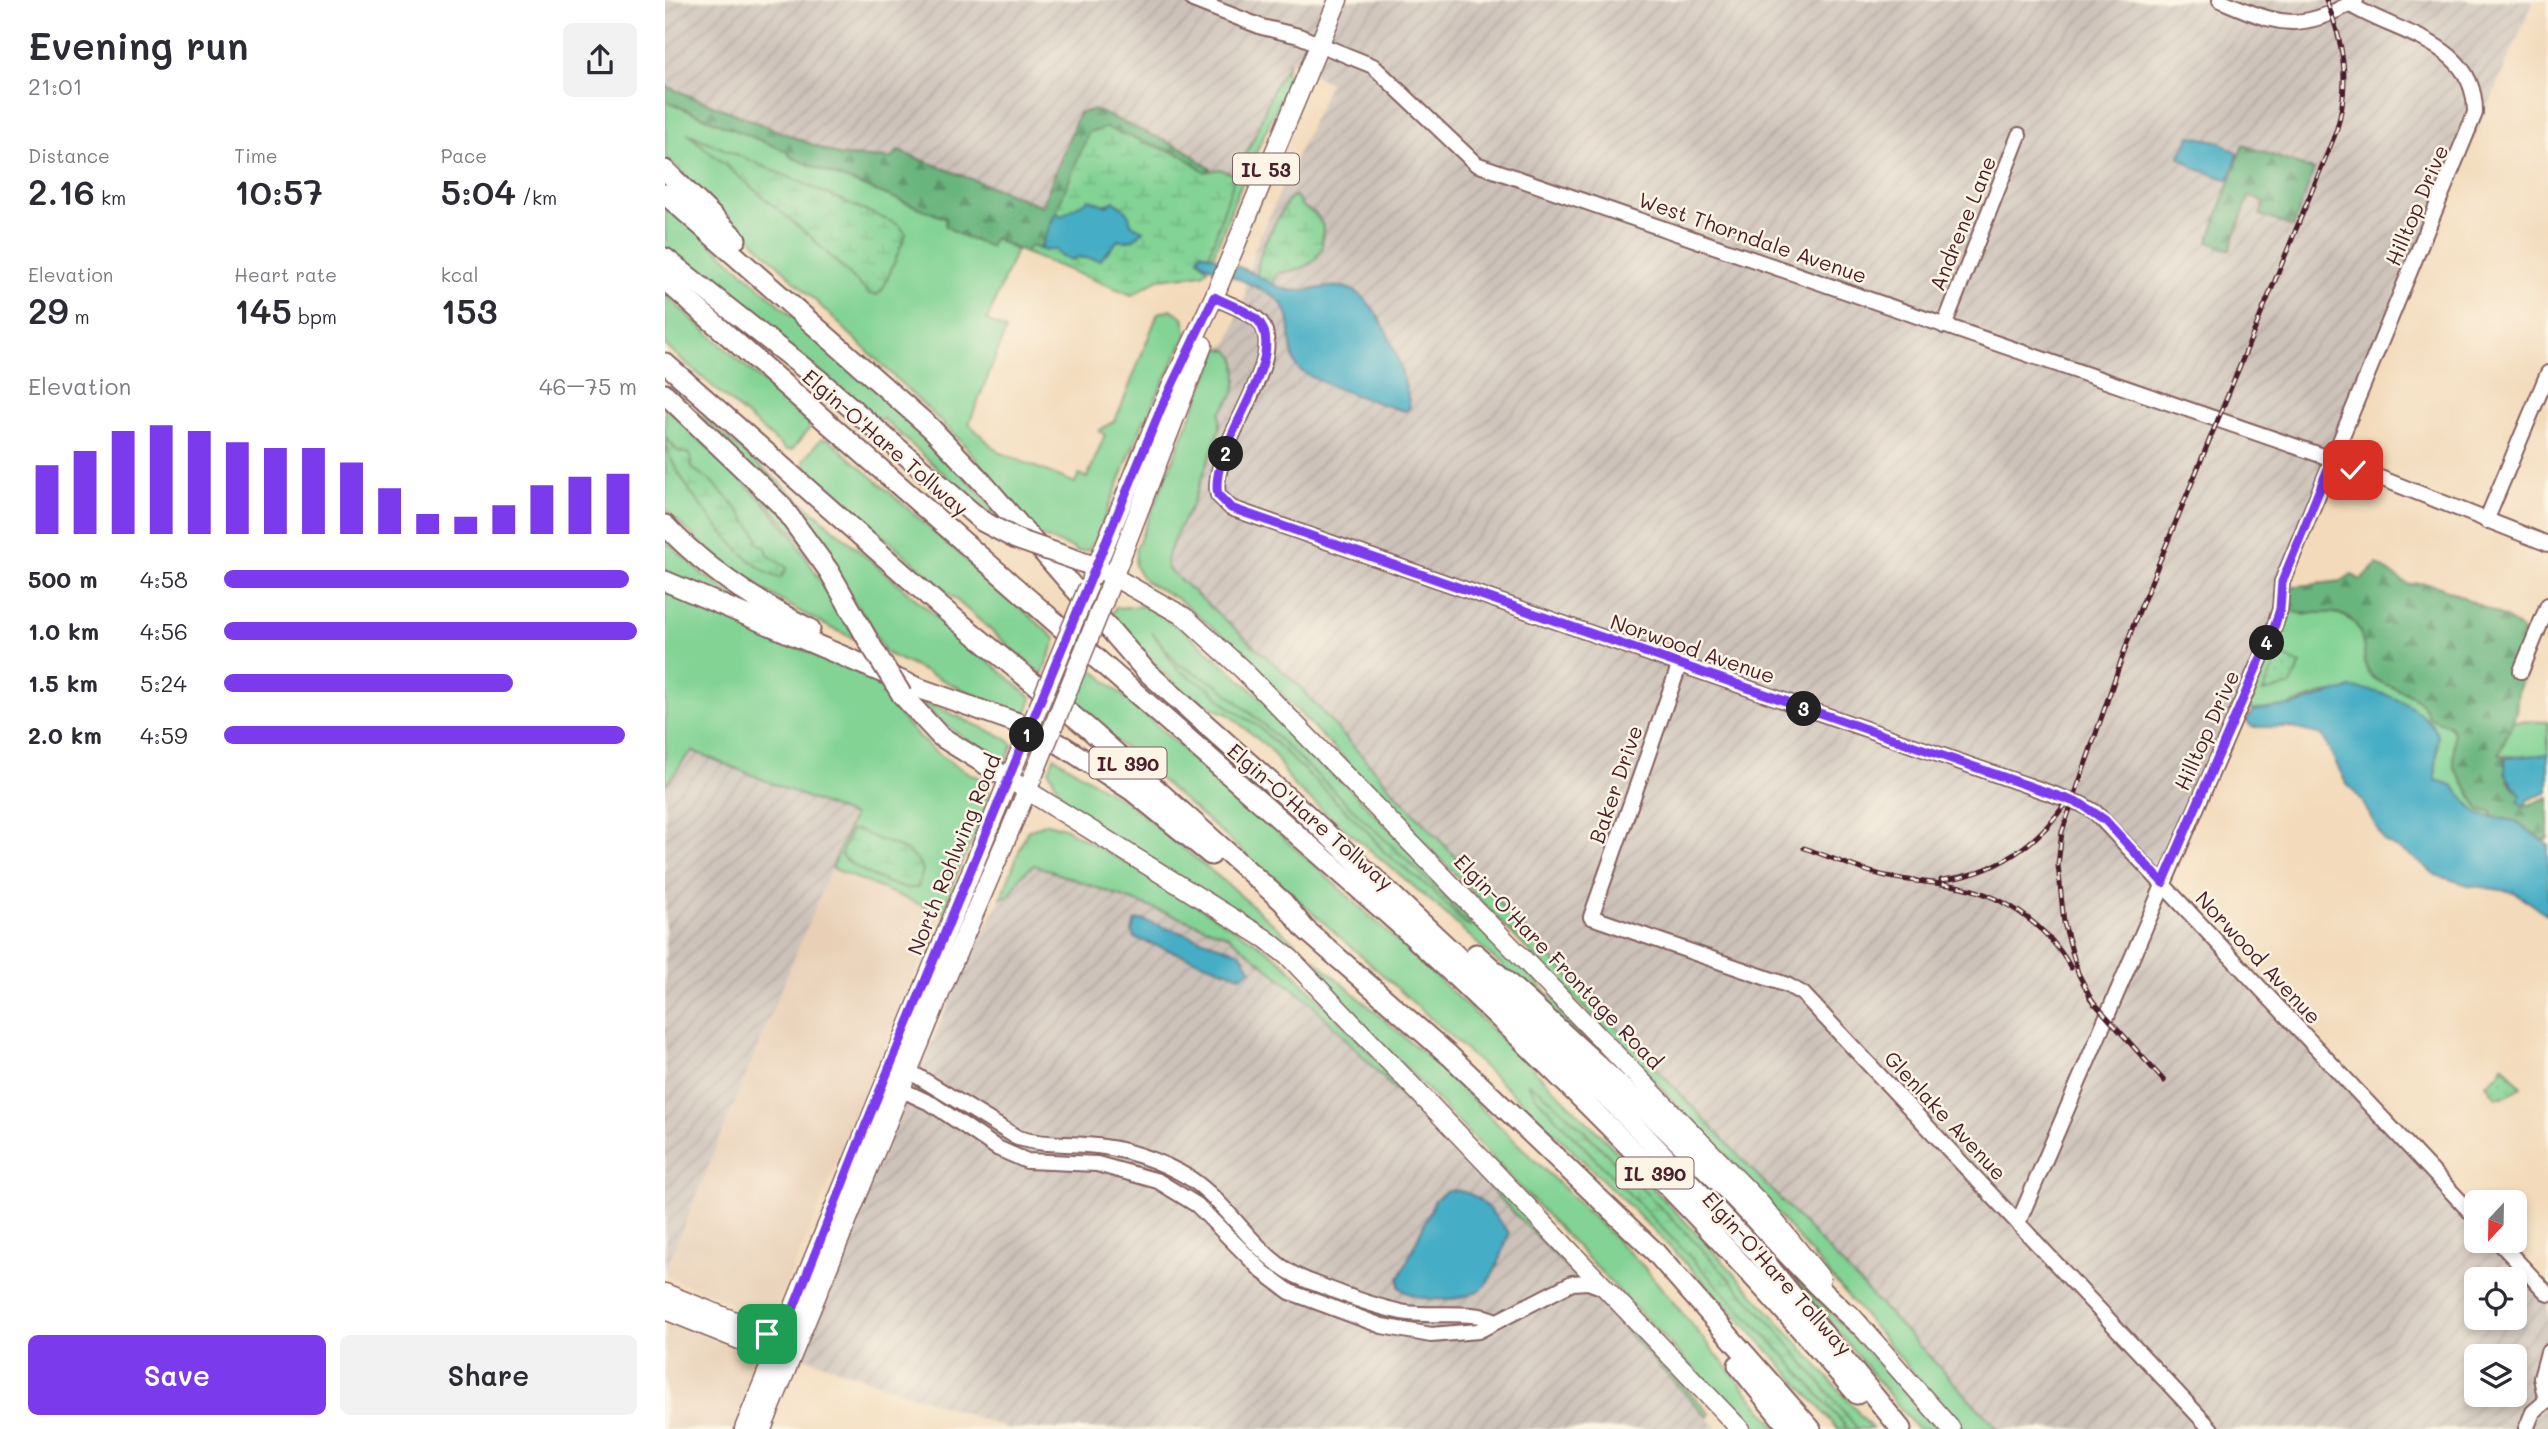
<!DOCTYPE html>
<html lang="en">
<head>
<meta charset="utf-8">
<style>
  :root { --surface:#fff; --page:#f2f2f3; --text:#2b2b33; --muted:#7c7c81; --accent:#7c3aed }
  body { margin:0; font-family:Mali,sans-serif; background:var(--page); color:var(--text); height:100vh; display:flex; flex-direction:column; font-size:26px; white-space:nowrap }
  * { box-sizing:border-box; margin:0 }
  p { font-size:23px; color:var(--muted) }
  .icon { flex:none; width:38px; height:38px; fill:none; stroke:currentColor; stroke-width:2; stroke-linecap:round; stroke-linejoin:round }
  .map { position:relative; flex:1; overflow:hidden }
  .details { display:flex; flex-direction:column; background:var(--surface); width:665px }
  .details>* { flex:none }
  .needle { width:46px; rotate:202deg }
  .buttons { position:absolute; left:1799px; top:1190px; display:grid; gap:14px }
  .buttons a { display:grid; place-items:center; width:63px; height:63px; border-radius:10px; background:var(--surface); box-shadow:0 4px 10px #0003; font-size:35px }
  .pin { position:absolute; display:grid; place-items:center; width:60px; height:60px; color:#fff; margin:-30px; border-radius:14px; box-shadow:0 4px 10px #0006 }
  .km { position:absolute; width:35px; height:35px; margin:-18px; border-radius:50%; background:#222; color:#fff; font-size:19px; line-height:35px; text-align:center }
  .round { display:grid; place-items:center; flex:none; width:74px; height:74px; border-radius:10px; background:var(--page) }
  .head { display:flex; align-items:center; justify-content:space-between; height:119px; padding:0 28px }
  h1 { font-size:38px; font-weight:600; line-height:52px }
  .figures { display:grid; grid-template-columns:repeat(3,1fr); gap:10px; height:119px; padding:7px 28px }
  .figures div { display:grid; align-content:center }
  .figures b { font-size:35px; font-weight:600 }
  .figures small { font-size:19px; font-weight:400 }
  .figures p { font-size:19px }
  .chart { height:196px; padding:14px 28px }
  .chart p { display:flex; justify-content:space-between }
  .chart svg { width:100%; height:126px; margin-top:7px; stroke:var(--accent); stroke-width:6 }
  .cta { display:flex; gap:14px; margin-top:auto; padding:14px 28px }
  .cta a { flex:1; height:80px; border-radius:10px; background:var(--accent); color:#fff; font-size:28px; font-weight:600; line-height:80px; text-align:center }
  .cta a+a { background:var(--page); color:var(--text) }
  ul { padding:0 28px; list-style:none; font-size:23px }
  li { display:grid; grid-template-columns:112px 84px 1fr; align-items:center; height:52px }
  li i { height:18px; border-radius:9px; background:var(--accent) }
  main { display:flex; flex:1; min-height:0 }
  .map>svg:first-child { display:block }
  .built { fill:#e8cfb6 }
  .industrial { fill:url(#industrial-furrows); fill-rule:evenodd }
  .grass { fill:#82d394; stroke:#667960; stroke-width:2 }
  .forest { fill:url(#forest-firs); stroke:#5a6a54; stroke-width:2 }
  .wetland { fill:url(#wetland-marsh); stroke:#667960; stroke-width:2 }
  .park { fill:url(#park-dots); stroke:#667960; stroke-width:2 }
  .water { fill:#45adc5; stroke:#486678; stroke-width:2 }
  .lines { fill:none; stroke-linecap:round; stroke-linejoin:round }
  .minor-casing { stroke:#85605d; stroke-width:18 }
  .major-casing { stroke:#85605d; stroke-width:21 }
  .highway-casing { stroke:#85605d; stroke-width:23 }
  .minor { stroke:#fff; stroke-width:14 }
  .major { stroke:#fff; stroke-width:18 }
  .highway { stroke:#fff; stroke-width:19 }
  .rail-casing { stroke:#4a1f2b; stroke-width:5 }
  .rail { stroke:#fcf5e5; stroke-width:2.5; stroke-dasharray:8; stroke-linecap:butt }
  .major-bridge-casing { stroke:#85605d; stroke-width:21; stroke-linecap:butt }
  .highway-bridge-casing { stroke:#85605d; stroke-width:23; stroke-linecap:butt }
  .major-bridge { stroke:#fff; stroke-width:18 }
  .highway-bridge { stroke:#fff; stroke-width:19 }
  .route-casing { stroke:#fff; stroke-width:14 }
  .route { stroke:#7c3aed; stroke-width:9 }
  .labels { text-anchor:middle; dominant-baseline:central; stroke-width:5; stroke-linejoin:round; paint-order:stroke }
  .shield { fill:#fcf5e5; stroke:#7f5f63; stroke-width:2 }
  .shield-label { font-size:19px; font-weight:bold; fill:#4a1f2b }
  .street-label { font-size:21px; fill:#4a1f2b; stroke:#fcf5e5 }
</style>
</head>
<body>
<main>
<section class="details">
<div class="head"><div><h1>Evening run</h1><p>21:01</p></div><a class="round"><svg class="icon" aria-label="share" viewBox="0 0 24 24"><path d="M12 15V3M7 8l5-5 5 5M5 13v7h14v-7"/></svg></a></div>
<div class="figures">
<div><p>Distance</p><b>2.16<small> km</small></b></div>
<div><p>Time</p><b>10:57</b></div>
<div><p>Pace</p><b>5:04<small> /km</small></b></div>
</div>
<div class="figures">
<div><p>Elevation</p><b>29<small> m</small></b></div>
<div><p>Heart rate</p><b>145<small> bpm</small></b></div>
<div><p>kcal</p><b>153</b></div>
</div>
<div class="chart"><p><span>Elevation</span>46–75 m</p>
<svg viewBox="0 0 160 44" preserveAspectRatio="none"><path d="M5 44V20M15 44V15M25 44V8M35 44V6M45 44V8M55 44V12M65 44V14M75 44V14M85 44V19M95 44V28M105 44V37M115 44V38M125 44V34M135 44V27M145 44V24M155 44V23"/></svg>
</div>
<ul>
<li><b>500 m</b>4:58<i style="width:98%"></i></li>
<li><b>1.0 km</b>4:56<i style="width:100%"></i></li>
<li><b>1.5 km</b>5:24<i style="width:70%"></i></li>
<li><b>2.0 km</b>4:59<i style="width:97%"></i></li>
</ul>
<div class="cta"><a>Save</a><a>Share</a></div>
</section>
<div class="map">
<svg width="1883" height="1429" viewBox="0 0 1883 1429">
  <defs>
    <pattern id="industrial-furrows" width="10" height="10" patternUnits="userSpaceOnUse" patternTransform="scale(1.75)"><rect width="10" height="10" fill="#cdc2b9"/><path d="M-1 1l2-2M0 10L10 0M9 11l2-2" fill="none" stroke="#b2a69f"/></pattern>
    <pattern id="forest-firs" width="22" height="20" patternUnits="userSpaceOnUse" patternTransform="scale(1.75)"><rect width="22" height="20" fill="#69b57e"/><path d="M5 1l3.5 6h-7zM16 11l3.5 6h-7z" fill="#589367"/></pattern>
    <pattern id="wetland-marsh" width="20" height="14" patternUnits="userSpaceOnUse" patternTransform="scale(1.75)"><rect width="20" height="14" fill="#82d394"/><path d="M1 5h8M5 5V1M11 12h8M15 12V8" fill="none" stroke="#72b580"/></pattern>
    <pattern id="park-dots" width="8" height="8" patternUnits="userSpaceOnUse" patternTransform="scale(1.75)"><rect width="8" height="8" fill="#82d394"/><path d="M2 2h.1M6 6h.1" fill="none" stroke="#72b580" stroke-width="1.8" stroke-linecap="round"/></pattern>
  </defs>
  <rect width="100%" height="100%" fill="#fcf5e5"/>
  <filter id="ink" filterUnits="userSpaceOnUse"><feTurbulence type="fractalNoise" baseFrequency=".0143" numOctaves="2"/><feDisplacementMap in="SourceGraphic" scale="14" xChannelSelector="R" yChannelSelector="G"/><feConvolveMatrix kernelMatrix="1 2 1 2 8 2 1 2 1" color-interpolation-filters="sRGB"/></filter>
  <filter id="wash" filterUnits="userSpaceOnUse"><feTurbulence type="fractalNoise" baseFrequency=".00686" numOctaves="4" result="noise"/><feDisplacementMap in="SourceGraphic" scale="28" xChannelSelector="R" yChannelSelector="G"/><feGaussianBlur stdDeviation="1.57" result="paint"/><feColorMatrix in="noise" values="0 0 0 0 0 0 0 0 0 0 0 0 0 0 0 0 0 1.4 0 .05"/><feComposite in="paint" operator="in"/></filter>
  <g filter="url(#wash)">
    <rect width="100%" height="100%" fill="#f3daba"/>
    <g class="built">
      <polygon points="167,868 278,914 250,973 107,1320 0,1275 0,1271"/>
      <polygon points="0,1318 88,1353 96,1365 72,1429 0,1429"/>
    </g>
    <g class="industrial">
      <path d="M 0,0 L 1869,0 L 1623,566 L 1615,609 L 1498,883 L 1811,1219 L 1811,1241 L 1831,1241 L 1883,1296 L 1883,1429 L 1333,1429 L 731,794 L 633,685 L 503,569 L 501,561 L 511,534 L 527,505 L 555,428 L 555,413 L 568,395 L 558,349 L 554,348 L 563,343 L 581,296 L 580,286 L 590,247 L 665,83 L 624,62 L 609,88 L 597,122 L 576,164 L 567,174 L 546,169 L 519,149 L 430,110 L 414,113 L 378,206 L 233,152 L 228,158 L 176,156 L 0,86 ZM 1811,1279 L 1850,1279 L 1850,1318 L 1811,1318 ZM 1811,1356 L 1850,1356 L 1850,1395 L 1811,1395 Z"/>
      <polygon points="28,751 188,816 0,1271 0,784 9,778 21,756"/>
      <polygon points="369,865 562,935 645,1002 845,1207 1053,1429 344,1429 139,1357 184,1233 292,985 336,898 345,895 357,875"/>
    </g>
    <g class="grass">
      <path d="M 624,61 L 621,72 L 624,80 L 572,194 L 548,257 L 544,255 L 568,182 L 567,174 C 588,150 595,119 608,90 C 612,80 620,71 624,61 Z"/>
      <polygon points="0,101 121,151 126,157 282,219 291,233 309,240 329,238 351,250 322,320 341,330 304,424 333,452 410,483 414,474 422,478 440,435 434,431 449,421 455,410 493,313 506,309 518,317 522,334 475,430 432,536 423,550 412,552 408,548 375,536 296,441 0,156"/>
      <polygon points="0,203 273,445 339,522 318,509 217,418 215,420 0,249"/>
      <polygon points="0,295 144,422 144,429 127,450 121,450 0,345"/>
      <polygon points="554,348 565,351 571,359 572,380 568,395 555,413 555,428 527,505 511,534 501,561 503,569 633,685 731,794 1333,1429 1296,1429 1075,1170 568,644 513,599 480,581 470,566 471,549"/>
      <polygon points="0,385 367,698 359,719 221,653 198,613"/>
      <path d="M 0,406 L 97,500 L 129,538 L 192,640 C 118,607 57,567 0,509 Z"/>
      <polygon points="156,439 164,439 391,639 377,675 141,468 139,460"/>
      <polygon points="0,540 36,573 97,615 0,573"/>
      <path d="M 0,591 L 214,681 C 236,726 272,761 319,780 L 326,806 L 295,865 L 278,914 L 167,868 L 188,816 L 28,751 C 15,759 13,775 0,784 Z"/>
      <path d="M 1618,604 L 1640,615 C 1663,608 1691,613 1698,639 C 1702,653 1696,669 1710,679 C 1731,693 1756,690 1764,718 L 1784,725 L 1789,733 L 1789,767 L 1815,811 L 1826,811 L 1829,817 L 1814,815 C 1800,801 1790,783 1770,780 L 1773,745 L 1731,700 L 1698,689 L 1658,694 L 1609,710 L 1581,709 Z"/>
      <polygon points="480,606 519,630 603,704 1076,1193 984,1102 772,906 629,786 606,750 563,714 526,699 445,621 450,608"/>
      <path d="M 425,667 C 700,908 971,1148 1207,1429 L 1173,1429 C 941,1160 676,938 410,705 Z"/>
      <polygon points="251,698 340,738 348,745 342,759 336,763 332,761 273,719"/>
      <polygon points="1848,721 1883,722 1883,754 1866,758 1834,755"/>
      <polygon points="389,757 465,805 560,882 774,1067 979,1267 1113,1429 1086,1429 636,958 404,809 384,771"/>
      <polygon points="382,823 399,828 475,870 603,950 621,965 917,1275 910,1276 645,1002 562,935 369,865 357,875 345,895 336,898 362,831"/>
      <polygon points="1050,1190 1275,1429 1252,1429 1141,1292"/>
      <polygon points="921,1288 930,1292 1045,1414 1042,1417"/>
    </g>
    <g class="forest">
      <polygon points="0,86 176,156 227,158 233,151 377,206 414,113 430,110 519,149 546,169 540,172 518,156 441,128 391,212 375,249 365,246 360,253 329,238 325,247 291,233 280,225 281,218 159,171 126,157 121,151 0,101"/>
      <polygon points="1578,145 1649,170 1628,227 1595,215 1600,202 1584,196 1565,250 1543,242"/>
      <path d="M 1712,564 L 1744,585 C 1765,578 1788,593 1806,601 C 1821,609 1847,618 1857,631 C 1870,648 1861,673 1854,688 C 1851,696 1853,707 1850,715 C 1846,728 1838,742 1834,754 L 1841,758 L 1839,762 L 1844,782 L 1856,795 L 1854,802 L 1864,805 L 1883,797 L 1883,838 L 1879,840 L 1849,821 L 1829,817 L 1826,811 L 1816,812 L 1789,767 L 1789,733 L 1784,725 L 1764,718 C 1755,687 1722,692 1703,673 C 1697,659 1701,644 1694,630 C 1678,599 1644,622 1621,609 L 1620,591 L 1626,587 L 1677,581 L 1687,575 L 1696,580 Z"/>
    </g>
    <g class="wetland">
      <path d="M 441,128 L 518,156 L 540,172 L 555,169 L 567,174 L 568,182 L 544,255 L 536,252 L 534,259 L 543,269 L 538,274 L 494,279 L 467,295 L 360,253 L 365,246 L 380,251 L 384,248 L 392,250 L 394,255 L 435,260 L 453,240 C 464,243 471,240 478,231 L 466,224 L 449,202 L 396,216 L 391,212 L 424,132 Z"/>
      <polygon points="22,133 234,225 241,234 218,289 212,295 204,294 147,238"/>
      <path d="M 631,196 L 638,207 L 651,214 L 658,226 L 657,249 L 648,262 L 635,269 L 613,273 L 605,285 L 592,276 C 593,245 610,225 625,197 Z"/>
      <path d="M 0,437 L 13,451 L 25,454 L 27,468 L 47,482 L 76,513 L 93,537 L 91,542 L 101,548 L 103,555 L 122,568 L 116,578 C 83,574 0,470 0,437 Z"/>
      <polygon points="487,632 513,664 553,685 599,725 765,882 806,927 799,924 766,889 720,853 703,832 594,727 564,707 544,688 513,670"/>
      <path d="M 194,830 C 217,845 244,842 258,870 L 253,887 C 237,894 188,868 176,855 L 185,831 Z"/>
      <polygon points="862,1083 877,1092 913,1125 1031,1243 1112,1330 1193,1429 1183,1429 1123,1359 873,1099"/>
    </g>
    <g class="park">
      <polygon points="1614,655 1636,664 1625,686 1598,692"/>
      <polygon points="1838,1065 1856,1087 1840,1097 1831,1097 1821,1084 1835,1073"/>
    </g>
    <g class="water">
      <polygon points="1525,136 1552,141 1573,153 1564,180 1532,169 1514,157"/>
      <path d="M 424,199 L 442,206 L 449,201 L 463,212 L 466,224 L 478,230 C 471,240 464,242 453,240 L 435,260 L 413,257 L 407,260 L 394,255 L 392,250 L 375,249 L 391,212 L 396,216 Z"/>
      <path d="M 536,252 C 552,258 569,264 585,272 C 599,279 608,286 623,290 C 643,294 667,281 687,290 C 720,306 739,374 745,407 L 741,411 C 723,407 641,380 632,367 C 629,363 628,356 627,352 C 623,334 629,317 614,301 C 606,291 557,272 542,265 L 534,259 Z"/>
      <path d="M 1685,688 C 1717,689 1758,706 1773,735 L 1770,780 L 1787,785 L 1814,815 L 1849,821 L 1883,844 L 1883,915 L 1849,892 L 1803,885 L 1771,875 L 1749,858 L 1719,841 L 1697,801 L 1680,781 L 1657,735 L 1624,727 L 1587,727 L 1581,721 L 1588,711 L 1630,705 Z"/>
      <polygon points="1883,754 1883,792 1862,800 1860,806 1853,802 1856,795 1840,774 1841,758"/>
      <polygon points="477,920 575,952 586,970 575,976 470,938 467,932 470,921"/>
      <path d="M 782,1190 C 816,1189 823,1210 844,1233 C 838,1251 833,1269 821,1284 C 806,1304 751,1304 734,1287 L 734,1279 L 770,1200 Z"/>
    </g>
  </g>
  <g filter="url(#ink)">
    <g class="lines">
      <defs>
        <g id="minor">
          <polyline points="528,0 597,27 634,36 708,66 811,164 1667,459 1883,544"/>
          <path d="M 1555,0 C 1612,24 1633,34 1691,0"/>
          <path d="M 549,297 C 562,304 587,312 596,323 C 623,362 543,449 553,495 L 566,508 L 1416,804 L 1430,812 L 1811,1218"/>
          <polyline points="1279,326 1354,135"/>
          <polyline points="1821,521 1883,373"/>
          <polyline points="1014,666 926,917 1122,985 1138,994 1546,1429"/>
          <polyline points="1856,671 1883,605"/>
          <path d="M 244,1071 L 353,1138 C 376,1145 397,1143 421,1145 C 457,1147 495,1160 526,1179 C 568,1207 593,1262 641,1280 C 672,1292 704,1305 736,1312 C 764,1318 810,1309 830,1321"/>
          <polyline points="237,1090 267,1104 332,1148 362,1161 432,1164 493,1181 532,1205 598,1272 625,1292 717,1326 766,1335 813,1331 907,1283 923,1282 939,1288"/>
          <path d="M 1353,1223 L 1610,625 L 1615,609 L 1617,582 L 1810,113 C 1811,42 1734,35 1684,4"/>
          <polyline points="1833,1241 1883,1294"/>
          <polyline points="1881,1401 1876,1378 1883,1352"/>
          <polyline points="1861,1429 1868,1412 1881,1401"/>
        </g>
        <g id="major">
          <polyline points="431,567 520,617 577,669 1094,1202 1156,1278"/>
          <polyline points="427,577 497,406 549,297 673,0"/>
          <polyline points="439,601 538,345"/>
          <polyline points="344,779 601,939 626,959 1075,1429"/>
          <polyline points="0,1293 125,1343"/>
          <polyline points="0,1310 119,1358"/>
          <polyline points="1185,1314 1286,1429"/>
          <polyline points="79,1429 352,759"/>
          <polyline points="97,1429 281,979 367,779"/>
        </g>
        <g id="highway">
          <polyline points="0,170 71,239"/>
          <polyline points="0,194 266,428 318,483 481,671 640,813 949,1104 1092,1252 1236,1429"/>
          <polyline points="0,258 153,379 317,521"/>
          <path d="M 0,280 L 742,931 C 900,1078 1052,1230 1192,1394"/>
          <polyline points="0,363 276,607 424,729 618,902 640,929 785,1056 990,1252 1146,1429"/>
          <polyline points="0,394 116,505 164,571 207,647"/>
          <path d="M 0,525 C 41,569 91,602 145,629"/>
          <polyline points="411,560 431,567"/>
          <polyline points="0,581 256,689 353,723 398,746 466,790 546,855"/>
          <polyline points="237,695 275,736 344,779"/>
          <path d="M 811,954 C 894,1029 977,1104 1055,1183 C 1102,1230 1143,1281 1193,1324"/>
          <polyline points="1073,1365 1125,1429"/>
        </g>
      </defs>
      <use href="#minor" class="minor-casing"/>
      <use href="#major" class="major-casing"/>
      <use href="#highway" class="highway-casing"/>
      <use href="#minor" class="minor"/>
      <use href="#major" class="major"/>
      <use href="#highway" class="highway"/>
      <defs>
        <g id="rail">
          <path d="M 1139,848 C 1166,857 1193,870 1221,876 C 1245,882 1271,882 1296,887 C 1342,897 1383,927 1406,968"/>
          <path d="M 1276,880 C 1328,875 1373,845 1402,801"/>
          <polyline points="1425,998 1499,1081"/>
          <path d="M 1429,1004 L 1413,973 L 1399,923 L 1393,865 L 1397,832 L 1468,626 L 1671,132 C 1685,85 1680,45 1661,0"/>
        </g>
      </defs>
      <use href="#rail" class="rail-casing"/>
      <use href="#rail" class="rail"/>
      <defs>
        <g id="major-bridge">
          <polyline points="352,759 423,587"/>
          <polyline points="369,774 439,601"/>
        </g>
        <g id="highway-bridge">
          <polyline points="317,521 351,539 411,560"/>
          <polyline points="207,647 237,695"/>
        </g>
      </defs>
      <use href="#major-bridge" class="major-bridge-casing"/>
      <use href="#highway-bridge" class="highway-bridge-casing"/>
      <use href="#major-bridge" class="major-bridge"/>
      <use href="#highway-bridge" class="highway-bridge"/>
    </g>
  </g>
  <g class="lines" filter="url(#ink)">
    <defs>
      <path id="route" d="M 102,1334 L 116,1340 L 200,1127 L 461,493 L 497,406 L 549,297 C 562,304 587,312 595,323 C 623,362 542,449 553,495 L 566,508 L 1416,804 L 1440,820 L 1498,883 L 1610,625 L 1615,609 L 1617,582 L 1667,459 L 1688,470"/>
    </defs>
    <use href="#route" class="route-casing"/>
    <use href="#route" class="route"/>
  </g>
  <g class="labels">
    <g class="shield">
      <rect x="568" y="153.5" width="66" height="31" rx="5"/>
      <rect x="424.5" y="747.5" width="77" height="31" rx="5"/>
      <rect x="951.5" y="1157.5" width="77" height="31" rx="5"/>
    </g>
    <g class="shield-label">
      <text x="601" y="169">IL 53</text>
      <text x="463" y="763">IL 390</text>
      <text x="990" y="1173">IL 390</text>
    </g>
    <g class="street-label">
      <text transform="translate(1751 205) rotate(-67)">Hilltop Drive</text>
      <text transform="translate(1297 223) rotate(-68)">Andrene Lane</text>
      <text transform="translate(1088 237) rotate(19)">West Thorndale Avenue</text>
      <text transform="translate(221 442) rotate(41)">Elgin-O'Hare Tollway</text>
      <text transform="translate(1028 648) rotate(19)">Norwood Avenue</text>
      <text transform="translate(1541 730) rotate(-66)">Hilltop Drive</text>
      <text transform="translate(950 784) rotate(-71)">Baker Drive</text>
      <text transform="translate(646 816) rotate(41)">Elgin-O'Hare Tollway</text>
      <text transform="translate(288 854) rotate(-68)">North Rohlwing Road</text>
      <text transform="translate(1594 957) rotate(47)">Norwood Avenue</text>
      <text transform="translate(894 961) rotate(46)">Elgin-O'Hare Frontage Road</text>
      <text transform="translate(1281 1115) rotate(47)">Glenlake Avenue</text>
      <text transform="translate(1113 1273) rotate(48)">Elgin-O'Hare Tollway</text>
    </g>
  </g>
</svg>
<div class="buttons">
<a><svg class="needle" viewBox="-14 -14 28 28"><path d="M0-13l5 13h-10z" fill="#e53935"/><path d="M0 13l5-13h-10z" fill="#7c7c81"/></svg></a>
<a><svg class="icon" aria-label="locate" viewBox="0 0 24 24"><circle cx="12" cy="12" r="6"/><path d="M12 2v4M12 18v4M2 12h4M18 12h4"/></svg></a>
<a><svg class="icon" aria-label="layers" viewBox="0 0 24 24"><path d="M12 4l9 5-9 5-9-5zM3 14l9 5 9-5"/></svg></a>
</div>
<div class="pin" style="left:102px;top:1334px;background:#1e9e55"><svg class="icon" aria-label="arrive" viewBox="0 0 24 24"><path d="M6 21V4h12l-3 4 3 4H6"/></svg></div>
<div class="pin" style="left:1688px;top:470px;background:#d93025"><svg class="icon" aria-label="check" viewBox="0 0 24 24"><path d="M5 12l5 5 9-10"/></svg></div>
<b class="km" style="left:362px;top:735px">1</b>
<b class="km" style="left:561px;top:454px">2</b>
<b class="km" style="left:1139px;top:709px">3</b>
<b class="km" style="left:1602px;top:643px">4</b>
</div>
</main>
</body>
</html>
